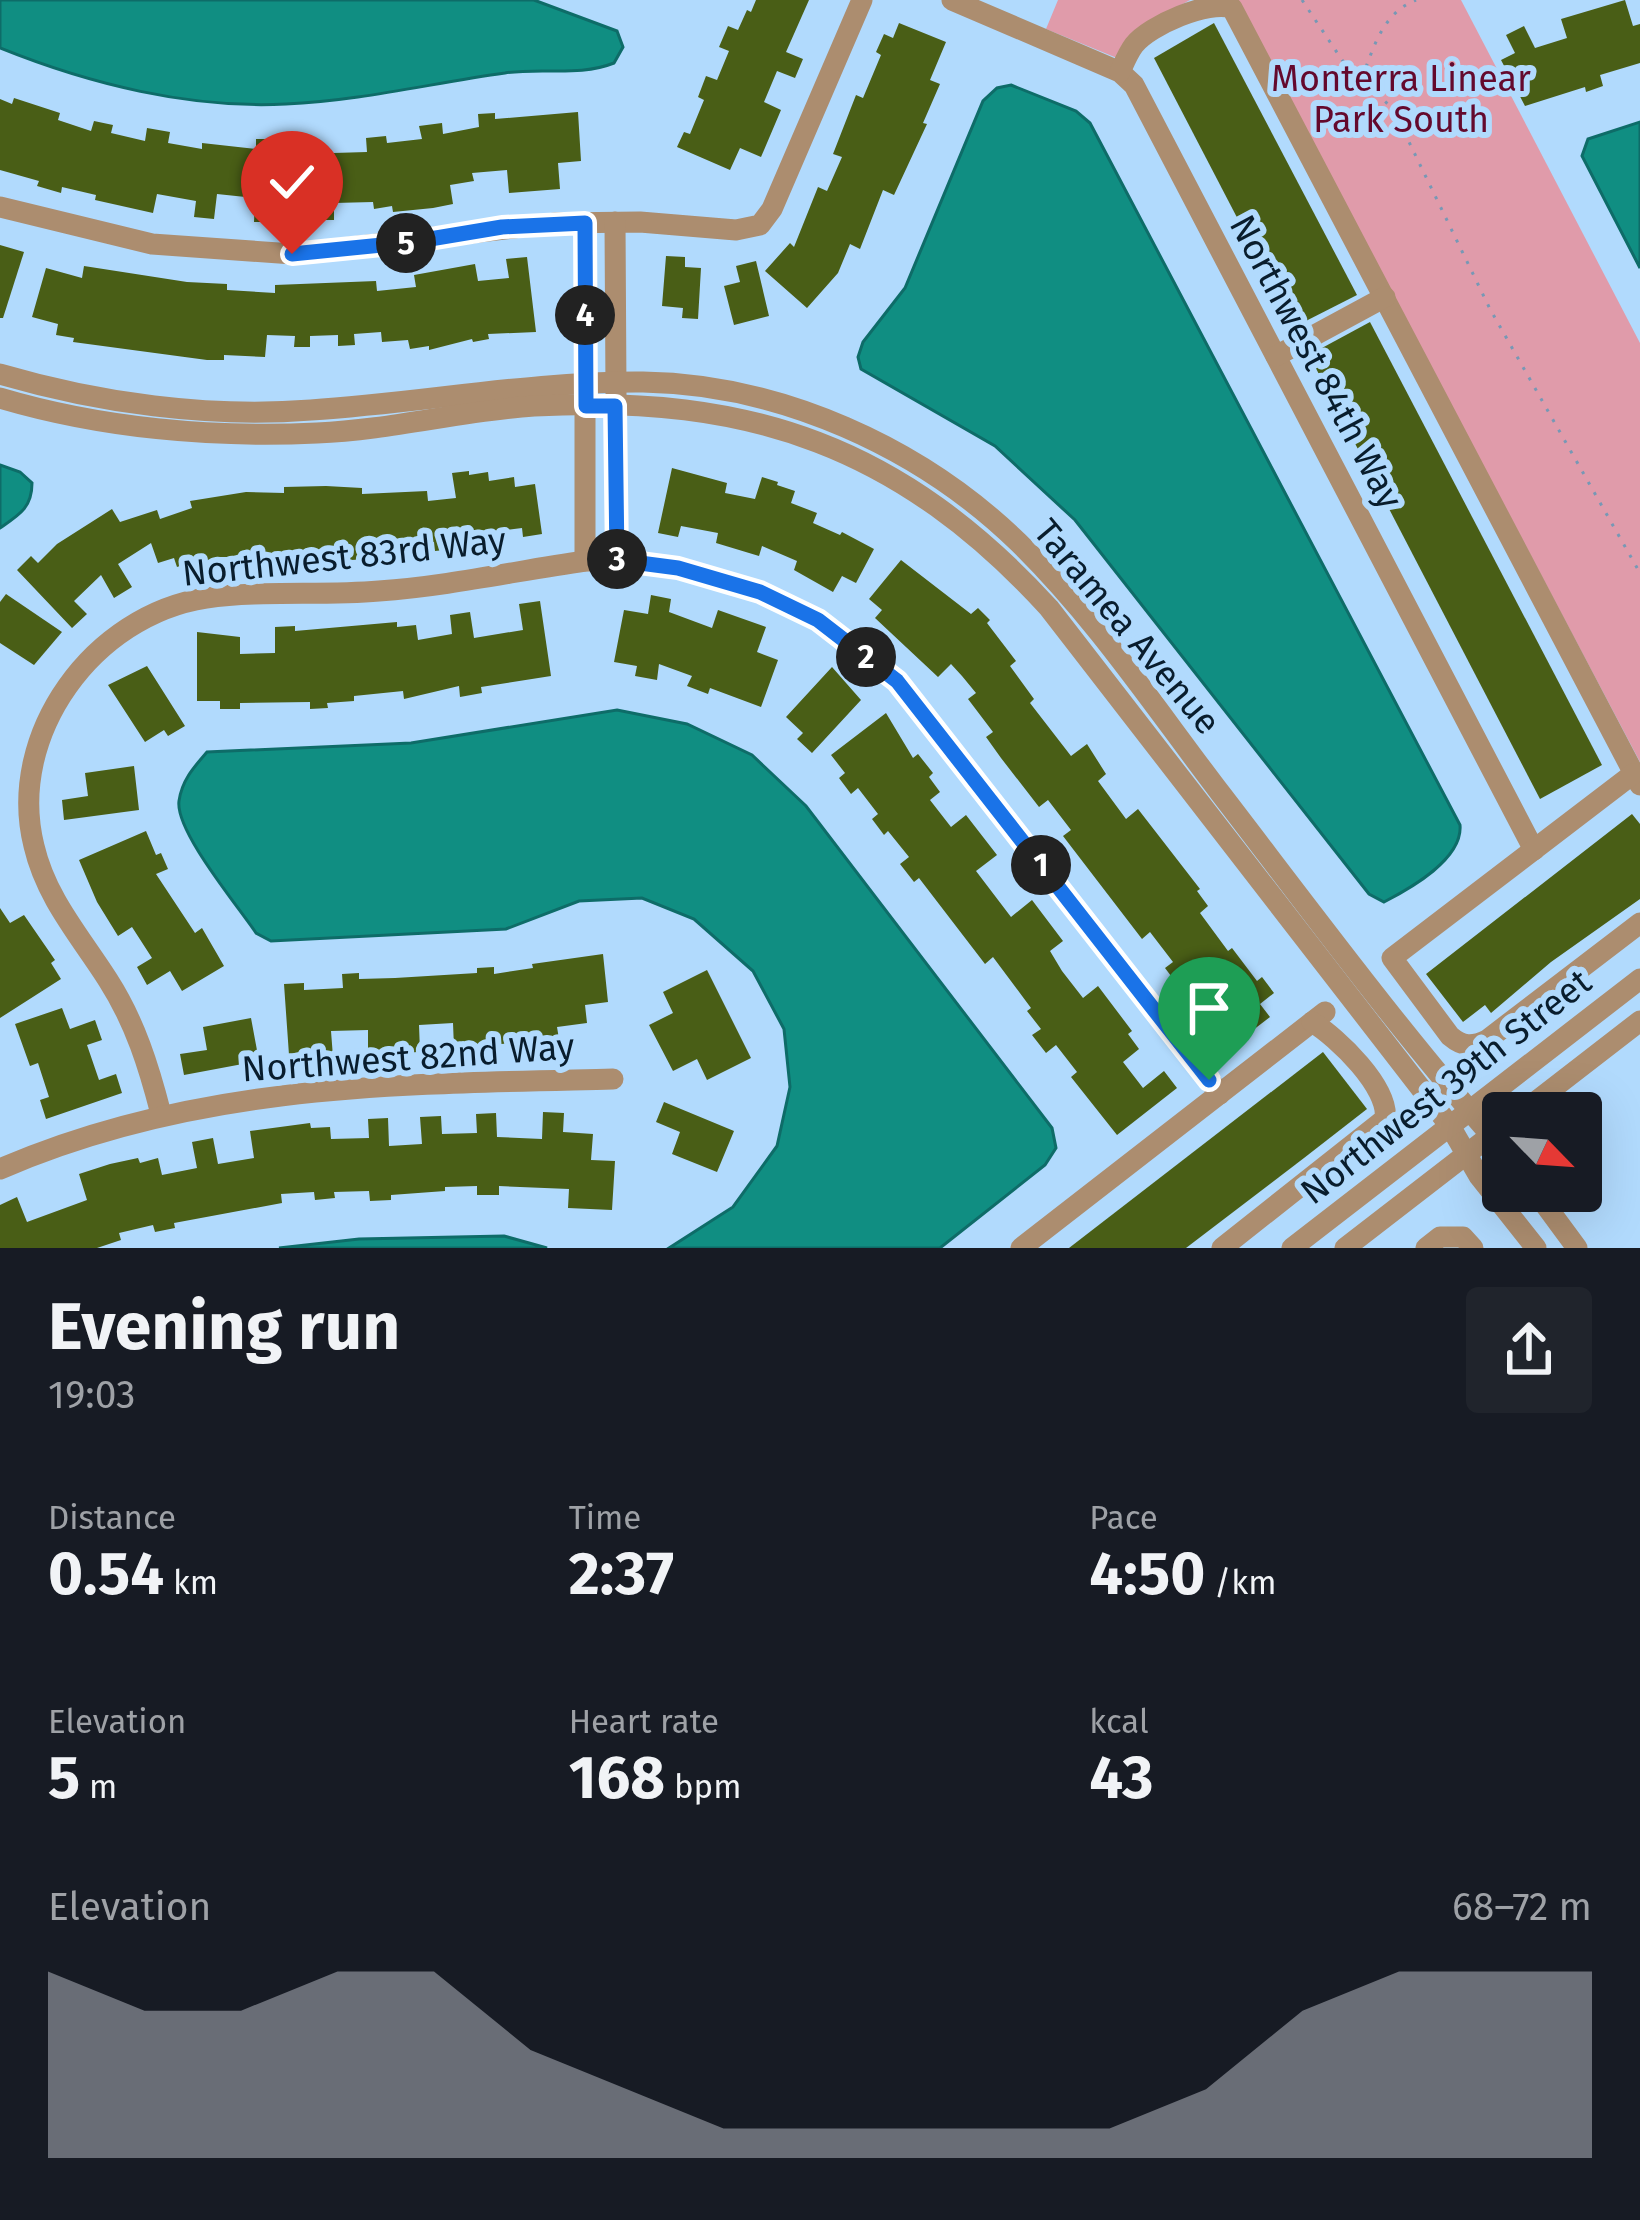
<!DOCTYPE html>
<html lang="en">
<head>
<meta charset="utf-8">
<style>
  :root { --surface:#171b24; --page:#20242c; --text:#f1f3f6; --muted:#9ea1a6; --accent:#8c9099 }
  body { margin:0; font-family:"Fira Sans",sans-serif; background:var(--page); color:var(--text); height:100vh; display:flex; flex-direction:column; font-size:45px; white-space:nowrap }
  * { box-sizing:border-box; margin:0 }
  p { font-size:39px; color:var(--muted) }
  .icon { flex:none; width:66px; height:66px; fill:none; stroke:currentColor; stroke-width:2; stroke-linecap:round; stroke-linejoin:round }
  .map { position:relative; height:1248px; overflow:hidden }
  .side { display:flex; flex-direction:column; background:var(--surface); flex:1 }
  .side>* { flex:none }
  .needle { width:78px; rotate:115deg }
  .fabs { position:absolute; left:1482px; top:1092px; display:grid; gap:24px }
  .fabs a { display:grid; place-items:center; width:120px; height:120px; border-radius:12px; background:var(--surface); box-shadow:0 12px 48px #0002; font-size:60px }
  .pin { position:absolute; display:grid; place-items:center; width:102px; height:102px; color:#fff; margin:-123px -51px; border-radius:50% 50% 50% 0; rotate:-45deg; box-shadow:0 0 12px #0007 }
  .pin .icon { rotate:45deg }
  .km { position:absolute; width:60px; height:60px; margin:-30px; border-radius:50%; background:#222; color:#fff; font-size:33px; line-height:60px; text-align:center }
  .round { display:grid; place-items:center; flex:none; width:126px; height:126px; border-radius:12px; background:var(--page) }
  .summary { display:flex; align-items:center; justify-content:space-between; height:204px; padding:0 48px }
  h1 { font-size:66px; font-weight:700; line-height:90px }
  .stats { display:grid; grid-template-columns:repeat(3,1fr); gap:18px; height:204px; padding:12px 48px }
  .stats div { display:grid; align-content:center }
  .stats b { font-size:60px; font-weight:700 }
  .stats small { font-size:33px; font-weight:400 }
  .stats p { font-size:33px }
  .chart { height:336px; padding:24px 48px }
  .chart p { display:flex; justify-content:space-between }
  .chart svg { width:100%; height:216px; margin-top:12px; fill:var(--accent); opacity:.7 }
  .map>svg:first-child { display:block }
  .green { fill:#e09baa }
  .water { fill:#108e82; stroke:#0e6c68; stroke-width:3 }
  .building { fill:#495e16 }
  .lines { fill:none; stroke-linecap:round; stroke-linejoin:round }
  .path { stroke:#7798b5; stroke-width:3; stroke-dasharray:3 9; stroke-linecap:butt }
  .minor { stroke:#ac8d6f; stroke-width:21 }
  .route-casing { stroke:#fff; stroke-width:24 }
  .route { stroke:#1a73e8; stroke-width:15 }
  .labels { text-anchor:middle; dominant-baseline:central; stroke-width:12; stroke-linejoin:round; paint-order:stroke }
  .park-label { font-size:36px; fill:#64092d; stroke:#b1dafd }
  .street-label { font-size:36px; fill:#091d2d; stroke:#b1dafd }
</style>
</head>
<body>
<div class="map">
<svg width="1640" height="1248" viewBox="0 0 1640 1248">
  <rect width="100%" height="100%" fill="#b1dafd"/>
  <g class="green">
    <polygon points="1058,0 1190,0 1134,31 1117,58 1046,29"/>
    <polygon points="1237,0 1461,0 1640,343 1640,762"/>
  </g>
  <g class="water">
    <path d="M 0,0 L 534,0 L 617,31 L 623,47 L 614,63 C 579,77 542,67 505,73 C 432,83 360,101 286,104 C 190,109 89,84 0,48 Z"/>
    <path d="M 1011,85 L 1076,111 L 1090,123 L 1460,825 C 1463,859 1411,888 1384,902 L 1369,894 L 1075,520 L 995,446 L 861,369 L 858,357 L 863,342 L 905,288 L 983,101 L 997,88 Z"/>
    <polygon points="1640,122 1640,268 1582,156 1588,139"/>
    <path d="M 0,465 L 20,472 L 32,483 C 32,508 19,515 0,528 Z"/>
    <path d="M 617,710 L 687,724 L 752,755 L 806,806 L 1052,1128 L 1056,1148 L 1045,1165 L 940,1248 L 669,1248 L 733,1207 L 777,1146 L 790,1087 L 784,1029 L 753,971 L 694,919 L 642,898 L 579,901 L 506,929 L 271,941 L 256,933 C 238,906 175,831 179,801 C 182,780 194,767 207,752 L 411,743 Z"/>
    <polygon points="504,1236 547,1248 279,1248 359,1239"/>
  </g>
  <g class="building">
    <polygon points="756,0 809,0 786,52 803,59 795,78 777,71 764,102 781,110 761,157 740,148 730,170 677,147 684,132 690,134 704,100 698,97 706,76 717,80 729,51 719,47 728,26 738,30 747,10 751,12"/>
    <polygon points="1625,0 1633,26 1640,24 1640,63 1600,75 1603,86 1586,92 1585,87 1525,106 1501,60 1515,53 1506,35 1524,26 1535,48 1567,38 1561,19"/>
    <polygon points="899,23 946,42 930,80 940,84 923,123 927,124 894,195 883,190 860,249 850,244 838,273 807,308 765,271 790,243 794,247 818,187 827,191 842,157 833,154 856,95 863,98 881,55 876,52 884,34 893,38"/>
    <polygon points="1214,23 1357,295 1294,327 1154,58"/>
    <polygon points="14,98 60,113 58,120 91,131 94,121 113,125 111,133 145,141 147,128 170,132 168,143 202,149 202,143 256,149 256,139 279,139 278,151 300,151 300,154 367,152 366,138 386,136 387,143 422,139 419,126 442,123 443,134 479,127 478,114 495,113 495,119 578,112 581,161 558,163 560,189 509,193 507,170 472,173 474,181 450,185 453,204 433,208 393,212 392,206 374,209 373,202 334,203 334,220 313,220 313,203 275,203 274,222 254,222 255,198 217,194 214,219 194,217 196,201 157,194 153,213 95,200 96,195 62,187 61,193 37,186 39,181 0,170 0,99 12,104"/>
    <polygon points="0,245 24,252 3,318 0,318"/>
    <polygon points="666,256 685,257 685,267 701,268 698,319 682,318 683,308 662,306"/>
    <polygon points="527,257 536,332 488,334 489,339 473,342 472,339 429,350 429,346 410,349 408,340 382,342 381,332 354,334 355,345 338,346 338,335 310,336 310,347 294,347 295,336 267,335 265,357 224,355 224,360 207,360 73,342 74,338 56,335 58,324 32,317 46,268 82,278 84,266 187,282 227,284 227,290 275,293 275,285 376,281 377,291 416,287 414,275 475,264 478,281 509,278 506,259"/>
    <polygon points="756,261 769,316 734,325 724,286 740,282 736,266"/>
    <polygon points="1370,322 1602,765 1540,799 1309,355"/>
    <polygon points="672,468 727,483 725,493 755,499 762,477 778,482 777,485 795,491 791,503 817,513 813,523 840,535 842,532 874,549 856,583 842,576 833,592 794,570 797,561 762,546 759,556 716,543 718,533 681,526 678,537 658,533"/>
    <polygon points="469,471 469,475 488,472 489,481 514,477 515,487 535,484 542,534 523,537 522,528 482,533 484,546 435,551 434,542 394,547 395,558 284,563 260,562 260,557 220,557 221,563 201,566 200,559 177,567 174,558 158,563 151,543 118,564 132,587 114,598 101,575 74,601 87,614 72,628 17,570 31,556 38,563 57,544 112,509 120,522 157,510 160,519 192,508 190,501 246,492 284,493 284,487 326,486 362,488 362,494 427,491 428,501 456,498 452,473"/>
    <polygon points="901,560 971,614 978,608 990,620 987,623 1016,661 1010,666 1034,699 1030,703 1071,756 1087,744 1106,774 1098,781 1126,819 1138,809 1200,889 1197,891 1208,906 1200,913 1228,951 1232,948 1257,981 1262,977 1274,993 1260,1004 1270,1017 1227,1050 1215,1034 1221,1030 1198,1000 1192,1004 1165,968 1173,962 1150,932 1142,939 1063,836 1071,830 1048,800 1039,807 1001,758 986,737 993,732 968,699 976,693 962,676 951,664 938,677 875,618 882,610 869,599"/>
    <polygon points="6,594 62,632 34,665 0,643 0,602"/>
    <polygon points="651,595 671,599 669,612 712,628 718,610 766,627 757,652 778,660 761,707 710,688 708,694 687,686 692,676 659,664 657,680 635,676 637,666 614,662 624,610 648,614"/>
    <polygon points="540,601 551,676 481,687 482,693 460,697 459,686 404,699 403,691 354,696 354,701 327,703 328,708 310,709 310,702 240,703 240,709 220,709 220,701 197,701 197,632 240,637 240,654 275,653 275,627 295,626 295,631 397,622 397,627 416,625 418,640 452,634 450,615 470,612 474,638 523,630 519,604"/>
    <polygon points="147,666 185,726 168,736 164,730 145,742 108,685"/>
    <polygon points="832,667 861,700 812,753 797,739 803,733 786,717"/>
    <polygon points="886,713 913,758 918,754 933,773 929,777 940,792 930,800 951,827 966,815 997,855 976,871 1011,917 1032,900 1063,941 1050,951 1062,971 1083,998 1098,986 1132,1031 1128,1034 1139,1049 1123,1062 1143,1088 1164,1071 1177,1088 1117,1135 1071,1077 1077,1072 1056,1045 1046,1053 1032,1035 1041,1029 1027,1011 1031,1008 993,957 985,964 919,878 914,882 900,864 909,857 888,831 884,835 872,819 878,814 858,788 851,794 839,778 845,773 831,755"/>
    <polygon points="134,766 139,810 64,820 62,800 88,796 85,773"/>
    <polygon points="1632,814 1640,824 1640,899 1551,962 1491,1013 1485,1005 1463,1022 1426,974"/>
    <polygon points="146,831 156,855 161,853 168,869 156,874 195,933 202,928 224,966 182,991 170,971 147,985 137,967 152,958 132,927 118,936 97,902 79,860"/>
    <polygon points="0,908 10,923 24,915 55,960 51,963 61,979 0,1018"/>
    <polygon points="603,954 608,1002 585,1005 587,1023 557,1027 559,1039 454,1048 453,1023 419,1025 420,1052 368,1054 368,1030 331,1031 333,1057 289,1055 284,984 304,983 304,990 343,988 342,974 359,973 359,979 395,978 477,973 477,968 494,967 494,974 533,968 532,964"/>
    <polygon points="707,970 751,1058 707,1080 697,1059 673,1071 649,1025 673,1013 663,992"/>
    <polygon points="62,1008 70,1029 95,1020 102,1040 87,1045 99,1080 116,1074 122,1093 46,1119 40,1100 49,1097 38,1063 30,1066 15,1024"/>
    <polygon points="251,1018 259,1061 184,1075 180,1054 207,1050 203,1027"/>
    <polygon points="1323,1052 1367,1109 1304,1158 1186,1248 1069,1248"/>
    <polygon points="664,1102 734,1131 717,1172 672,1154 680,1132 656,1122"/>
    <polygon points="543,1112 564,1113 563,1132 593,1134 591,1160 615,1161 612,1210 568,1208 569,1189 499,1186 499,1195 477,1195 477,1186 445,1187 445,1191 391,1195 391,1200 370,1201 369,1191 334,1192 335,1198 315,1200 314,1192 281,1194 282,1203 174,1223 175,1228 155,1232 153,1225 119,1233 121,1240 97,1248 0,1248 0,1205 17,1197 27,1222 87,1200 79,1174 110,1164 138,1158 140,1163 158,1158 162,1175 197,1168 192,1142 213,1138 218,1164 254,1158 250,1131 310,1123 311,1128 330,1127 331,1139 369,1138 368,1119 388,1118 389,1146 422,1144 420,1117 441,1116 442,1134 477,1133 476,1114 496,1113 497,1137 542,1139"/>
  </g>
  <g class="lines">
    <g class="path">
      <polyline points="1302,0 1342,60 1393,109 1490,309 1640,573"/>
      <path d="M 1362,78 C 1374,46 1383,13 1416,0"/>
    </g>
    <g class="minor">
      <polyline points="952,0 1120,72 1134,85 1534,850"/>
      <path d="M 1120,72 C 1124,63 1128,53 1134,45 C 1150,25 1208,0 1232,8 L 1640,785"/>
      <polyline points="0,207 152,244 293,254 556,223 640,222 736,230 760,225 772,209 862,0"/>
      <polyline points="615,222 617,561"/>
      <polyline points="1276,356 1385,297"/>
      <path d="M 0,374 C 99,403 208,418 311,410 C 422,403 531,381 643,382 C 780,384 920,447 1018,542 C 1095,617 1156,709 1221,794 C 1313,914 1403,1036 1503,1149"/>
      <path d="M 0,398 C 101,428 212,438 317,433 C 390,430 461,411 534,406 C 750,394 902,447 1049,608 L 1450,1126 L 1479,1176 L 1536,1248"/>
      <polyline points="585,561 585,223"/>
      <path d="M 1633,774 L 1392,958 L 1450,1036 C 1463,1047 1472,1047 1487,1040 L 1640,923"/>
      <polyline points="1521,1113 1640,1021"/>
      <path d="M 161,1114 C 149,1067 135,1022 108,980 C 80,936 46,898 34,846 C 6,734 94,615 206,598 C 262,590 322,596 379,591 C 448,586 516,571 585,561 L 617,561 L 678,568 L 761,593 L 818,620 L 897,681 L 1220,1094"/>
      <path d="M 0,1169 C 198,1083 402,1084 613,1079"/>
      <polyline points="1535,1191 1577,1248"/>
      <polyline points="1021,1248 1325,1012"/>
      <path d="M 1222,1248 L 1385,1119 C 1390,1088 1337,1037 1312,1022"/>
      <polyline points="1292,1248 1640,979"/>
      <polyline points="1345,1248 1503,1126"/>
      <polyline points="1426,1248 1440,1237 1463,1237 1473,1248"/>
    </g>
  </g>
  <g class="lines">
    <defs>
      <polyline id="route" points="292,254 412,242 502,227 585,223 586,406 615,406 617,560 678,568 760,592 818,620 897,681 1209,1080"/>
    </defs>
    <use href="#route" class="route-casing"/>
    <use href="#route" class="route"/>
  </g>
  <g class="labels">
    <g class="park-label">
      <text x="1401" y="79">Monterra Linear<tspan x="1401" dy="41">Park South</tspan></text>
    </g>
    <g class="street-label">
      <text transform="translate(1316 362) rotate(62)">Northwest 84th Way</text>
      <text transform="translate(344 557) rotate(-6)">Northwest 83rd Way</text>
      <text transform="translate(1127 627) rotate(50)">Taramea Avenue</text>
      <text transform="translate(408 1058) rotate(-4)">Northwest 82nd Way</text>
      <text transform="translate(1446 1087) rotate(-38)">Northwest 39th Street</text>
    </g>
  </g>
</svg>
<div class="fabs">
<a><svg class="needle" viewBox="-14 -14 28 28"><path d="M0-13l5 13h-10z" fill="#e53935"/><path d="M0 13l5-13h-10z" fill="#9ea1a6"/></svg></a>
</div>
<div class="pin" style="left:1209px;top:1080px;background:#1e9e55"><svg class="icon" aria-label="arrive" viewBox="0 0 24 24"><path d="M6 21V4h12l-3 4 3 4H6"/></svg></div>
<div class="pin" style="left:292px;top:254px;background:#d93025"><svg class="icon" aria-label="check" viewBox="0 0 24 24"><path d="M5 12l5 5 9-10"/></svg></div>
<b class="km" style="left:1041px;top:865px">1</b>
<b class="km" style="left:866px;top:657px">2</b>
<b class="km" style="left:617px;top:559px">3</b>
<b class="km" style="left:585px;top:315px">4</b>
<b class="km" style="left:406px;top:243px">5</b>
</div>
<section class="side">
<div class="summary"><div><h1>Evening run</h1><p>19:03</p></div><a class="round"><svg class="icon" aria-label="share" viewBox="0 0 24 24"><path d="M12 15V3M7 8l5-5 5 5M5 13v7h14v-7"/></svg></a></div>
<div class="stats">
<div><p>Distance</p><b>0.54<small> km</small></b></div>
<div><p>Time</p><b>2:37</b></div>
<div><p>Pace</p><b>4:50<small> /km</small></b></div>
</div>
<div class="stats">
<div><p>Elevation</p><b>5<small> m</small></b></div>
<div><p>Heart rate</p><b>168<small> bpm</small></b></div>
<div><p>kcal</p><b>43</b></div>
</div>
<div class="chart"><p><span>Elevation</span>68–72 m</p>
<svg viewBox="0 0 160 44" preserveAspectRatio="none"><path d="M0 44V6L10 14L20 14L30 6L40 6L50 22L60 30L70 38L80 38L90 38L100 38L110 38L120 30L130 14L140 6L150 6L160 6V44z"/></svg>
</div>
</section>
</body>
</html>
